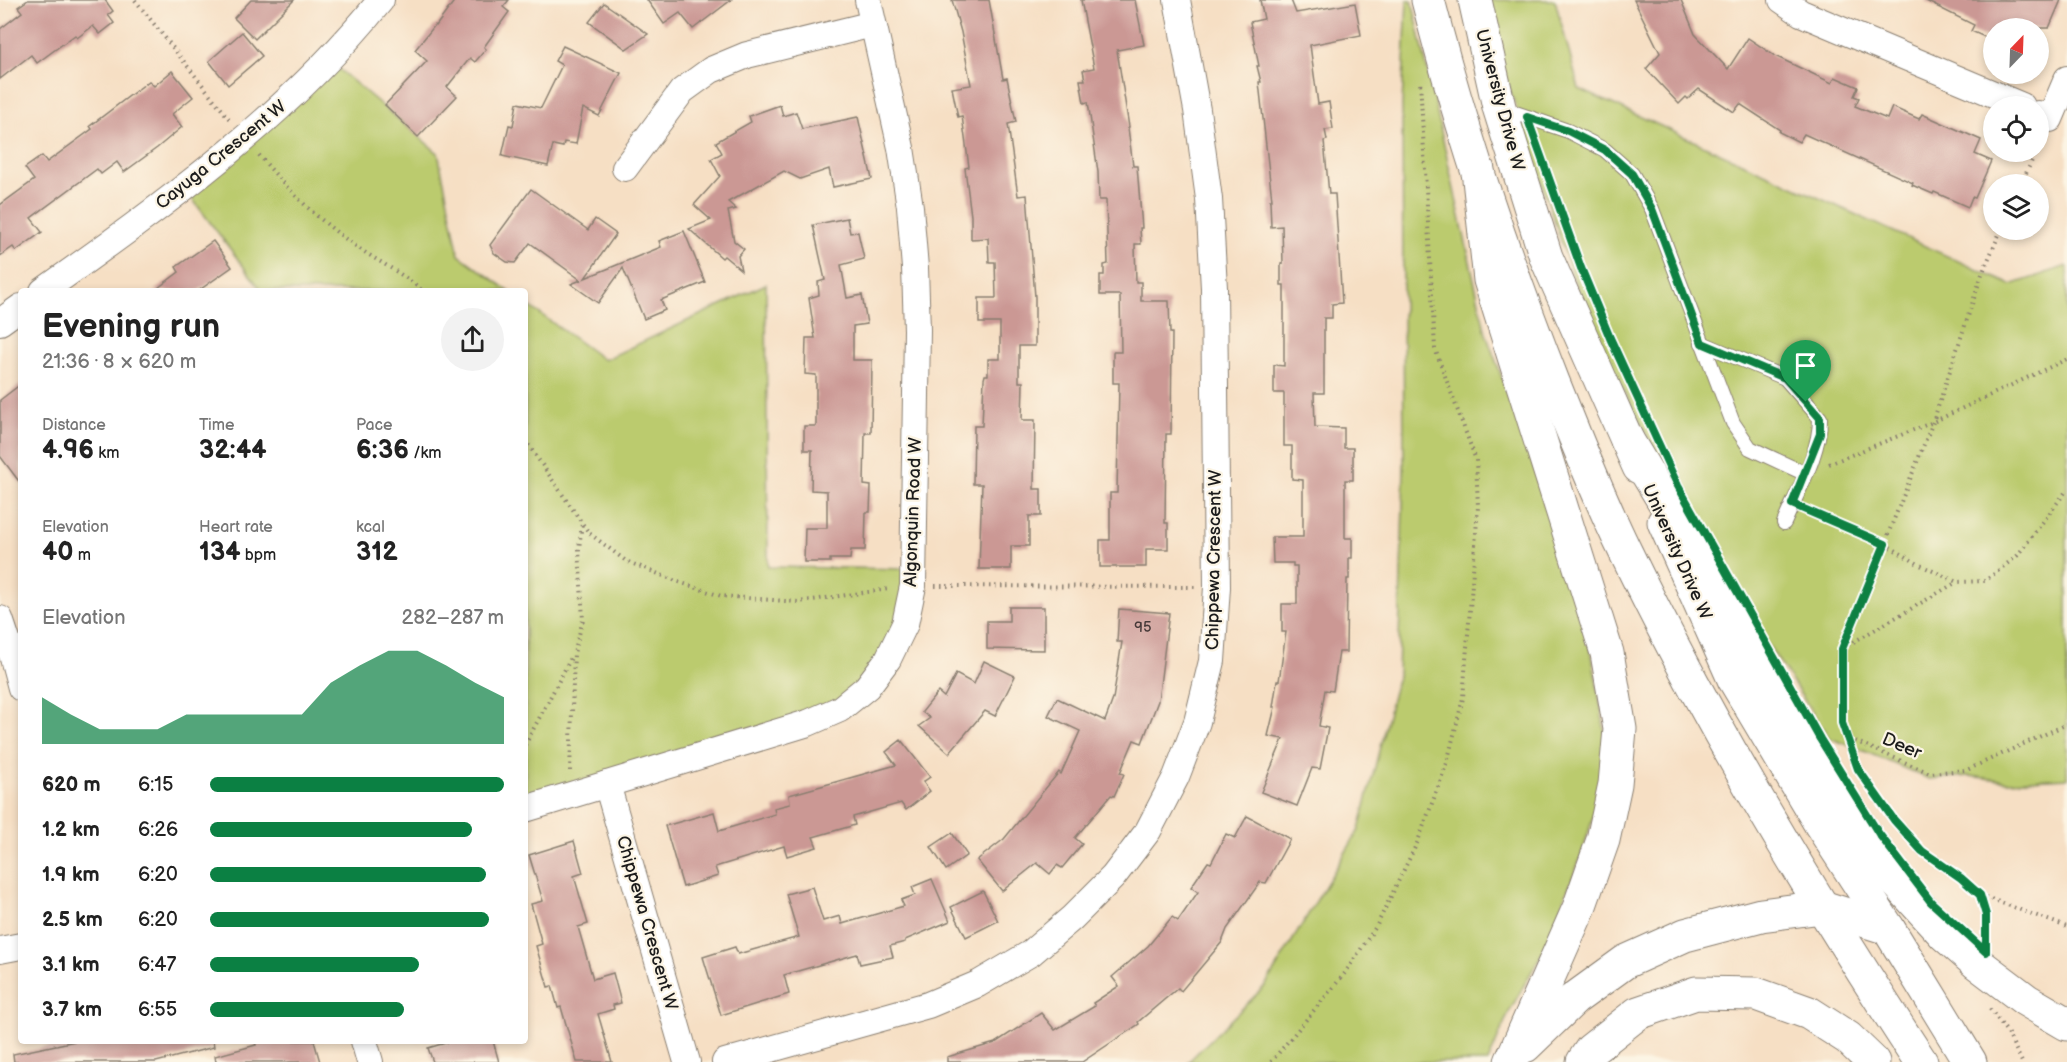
<!DOCTYPE html>
<html lang="en">
<head>
<meta charset="utf-8">
<style>
  :root { --surface:#fff; --page:#f2f2f2; --text:#222; --muted:#767676; --accent:#0b8043 }
  body { margin:0; font-family:"Balsamiq Sans",sans-serif; background:var(--page); color:var(--text); height:100vh; display:flex; flex-direction:column; font-size:22px; white-space:nowrap }
  * { box-sizing:border-box; margin:0 }
  p { font-size:20px; color:var(--muted) }
  .icon { flex:none; width:33px; height:33px; fill:none; stroke:currentColor; stroke-width:2; stroke-linecap:round; stroke-linejoin:round }
  .map { position:relative; flex:1; overflow:hidden }
  .sheet { position:absolute; left:18px; top:288px; width:510px; height:756px; display:flex; flex-direction:column; background:var(--surface); border-radius:6px; box-shadow:0 3px 9px #0003 }
  .sheet>* { flex:none }
  .needle { width:39px; rotate:23deg }
  .buttons { position:absolute; left:1983px; top:18px; display:grid; gap:12px }
  .buttons a { display:grid; place-items:center; width:66px; height:66px; border-radius:50%; background:var(--surface); box-shadow:0 3px 9px #0003; font-size:30px }
  .pin { position:absolute; display:grid; place-items:center; width:51px; height:51px; color:#fff; margin:-62px -26px; border-radius:50% 50% 50% 0; rotate:-45deg; box-shadow:0 0 6px #0007 }
  .pin .icon { rotate:45deg }
  .round { display:grid; place-items:center; flex:none; width:63px; height:63px; border-radius:32px; background:var(--page) }
  .overview { display:flex; align-items:center; justify-content:space-between; height:102px; padding:0 24px }
  h1 { font-size:33px; font-weight:800; line-height:45px }
  .stats { display:grid; grid-template-columns:repeat(3,1fr); gap:9px; height:102px; padding:6px 24px }
  .stats div { display:grid; align-content:center }
  .stats b { font-size:26px; font-weight:800 }
  .stats small { font-size:16px; font-weight:400 }
  .stats p { font-size:16px }
  .chart { height:168px; padding:12px 24px }
  .chart p { display:flex; justify-content:space-between }
  .chart svg { width:100%; height:108px; margin-top:6px; fill:var(--accent); opacity:.7 }
  ul { padding:0 24px; list-style:none; font-size:20px }
  li { display:grid; grid-template-columns:96px 72px 1fr; align-items:center; height:45px }
  li i { height:15px; border-radius:8px; background:var(--accent) }
  .map>svg:first-child { display:block }
  .green { fill:#bbcb6e; stroke:#6c7445; stroke-width:1.5 }
  .building { fill:#cb9894 }
  .lines { fill:none; stroke-linecap:round; stroke-linejoin:round }
  .lane-casing { stroke:#897e70; stroke-width:16 }
  .street-casing { stroke:#897e70; stroke-width:28 }
  .primary-casing { stroke:#897e70; stroke-width:35 }
  .highway-casing { stroke:#897e70; stroke-width:35 }
  .path { stroke:#897e70; stroke-width:4; stroke-dasharray:1.5 4.5; stroke-linecap:butt }
  .lane { stroke:#fff; stroke-width:14 }
  .street { stroke:#fff; stroke-width:26 }
  .primary { stroke:#fff; stroke-width:33 }
  .highway { stroke:#fff; stroke-width:33 }
  .route-casing { stroke:#fff; stroke-width:12 }
  .route { stroke:#0b8043; stroke-width:8 }
  .labels { text-anchor:middle; dominant-baseline:central; stroke-width:4.5; stroke-linejoin:round; paint-order:stroke }
  .number-label { font-size:15px; fill:#483b3a }
  .street-label { font-size:18px; fill:#1c1c1c; stroke:#fcf5e5 }
</style>
</head>
<body>
<div class="map">
<svg width="2067" height="1062" viewBox="0 0 2067 1062">
  <rect width="100%" height="100%" fill="#fcf5e5"/>
  <filter id="ink" filterUnits="userSpaceOnUse"><feTurbulence type="fractalNoise" baseFrequency=".0167" numOctaves="2"/><feDisplacementMap in="SourceGraphic" scale="12" xChannelSelector="R" yChannelSelector="G"/><feConvolveMatrix kernelMatrix="1 2 1 2 8 2 1 2 1" color-interpolation-filters="sRGB"/></filter>
  <filter id="wash" filterUnits="userSpaceOnUse"><feTurbulence type="fractalNoise" baseFrequency=".008" numOctaves="4" result="noise"/><feDisplacementMap in="SourceGraphic" scale="24" xChannelSelector="R" yChannelSelector="G"/><feGaussianBlur stdDeviation="1.35" result="paint"/><feColorMatrix in="noise" values="0 0 0 0 0 0 0 0 0 0 0 0 0 0 0 0 0 1.4 0 .05"/><feComposite in="paint" operator="in"/></filter>
  <g filter="url(#wash)">
    <rect width="100%" height="100%" fill="#f6dfc4"/>
    <g class="green">
      <polygon points="1407,0 1412,0 1486,334 1528,449 1588,631 1605,733 1604,766 1594,814 1581,857 1542,953 1508,1014 1488,1062 1188,1062 1265,986 1359,830 1398,676 1404,468 1402,105"/>
      <polygon points="1475,0 1555,0 1579,89 2011,285 2067,266 2067,778 2008,781 1969,776 1929,779 1864,751 1829,738 1706,550 1589,324 1514,101"/>
      <polygon points="328,60 438,153 459,255 509,291 262,291 184,188"/>
      <polygon points="766,284 768,567 913,569 905,624 840,709 525,809 525,303 604,360"/>
    </g>
    <g id="blocks">
      <g class="building">
        <polygon points="28,0 105,0 113,11 108,15 114,23 100,34 93,26 77,38 75,35 37,63 31,55 0,79 0,29 22,12 18,7"/>
        <polygon points="251,0 294,0 255,39 234,18"/>
        <polygon points="455,0 509,0 503,7 509,12 484,47 486,49 475,62 470,58 447,87 457,96 418,137 385,105 427,61 415,50 435,25 436,26"/>
        <polygon points="647,0 731,0 693,29 680,13 664,24"/>
        <polygon points="952,0 989,0 1003,79 1007,78 1016,122 1008,124 1018,196 1027,195 1035,297 1035,346 1019,346 1019,382 1023,382 1022,420 1035,420 1034,489 1041,489 1041,516 1029,516 1029,546 1011,546 1011,569 979,569 982,484 973,484 974,426 982,426 984,379 985,375 988,375 988,359 1000,359 1000,323 979,323 979,298 996,298 995,262 989,262 988,238 971,239 971,216 965,168 969,167 962,116 958,117 952,88 971,85 961,32"/>
        <polygon points="1081,0 1135,0 1144,45 1117,50 1129,127 1128,128 1133,166 1137,166 1142,228 1140,228 1141,244 1135,244 1136,282 1141,282 1141,301 1169,301 1170,333 1172,333 1171,434 1166,434 1165,523 1168,523 1168,549 1146,549 1146,567 1100,567 1100,540 1110,540 1110,493 1117,493 1119,383 1113,383 1113,352 1121,352 1120,295 1100,295 1100,275 1104,275 1104,265 1108,264 1106,200 1099,200 1098,172 1088,102 1084,103 1080,80 1085,80 1083,70 1094,68"/>
        <polygon points="1260,0 1291,0 1296,13 1355,3 1361,35 1310,45 1318,104 1329,102 1333,129 1325,130 1327,140 1324,141 1329,194 1335,194 1342,303 1332,304 1332,318 1324,318 1324,393 1314,393 1315,427 1344,428 1344,448 1353,448 1353,480 1345,480 1345,538 1352,538 1352,558 1349,558 1349,579 1347,579 1346,652 1339,652 1333,691 1325,690 1319,726 1328,728 1320,769 1312,768 1297,806 1261,792 1283,739 1268,736 1275,707 1273,707 1277,681 1279,681 1286,632 1282,632 1282,604 1297,604 1297,566 1293,566 1293,563 1273,563 1272,537 1303,537 1303,480 1292,479 1292,446 1284,446 1284,393 1274,393 1274,365 1284,366 1284,285 1281,285 1281,264 1283,264 1282,226 1271,227 1270,200 1272,200 1259,82 1261,82 1257,66 1259,66 1250,22 1264,19"/>
        <polygon points="1634,0 1681,0 1695,34 1728,69 1748,38 1775,56 1832,83 1835,77 1858,87 1854,96 1859,98 1855,106 1887,119 1892,107 1919,119 1922,114 1981,140 1975,154 1991,161 1975,198 1972,197 1968,207 1934,192 1933,194 1912,185 1913,183 1804,134 1799,142 1779,132 1780,130 1740,104 1734,112 1699,89 1688,99 1686,97 1679,104 1646,69 1660,53"/>
        <polygon points="1924,0 2061,0 2049,28 1994,28 1994,41 1971,31 1974,25"/>
        <polygon points="604,3 648,34 626,49 589,22"/>
        <polygon points="242,32 262,56 228,85 209,61"/>
        <polygon points="563,46 621,73 599,116 583,108 576,144 564,142 563,147 553,145 548,166 502,156 509,125 513,126 517,103 541,108 562,65 555,61"/>
        <polygon points="172,71 193,97 172,114 182,127 157,148 124,172 117,162 101,174 97,169 31,218 42,232 16,251 13,247 0,256 0,205 34,180 25,168 42,156 47,162 92,129 90,126 149,81 154,86"/>
        <polygon points="780,105 783,116 796,112 802,129 858,117 872,179 833,187 829,169 800,179 784,171 728,202 736,209 728,211 734,241 744,249 738,256 741,270 724,256 722,258 689,229 711,220 694,205 720,176 711,159 722,153 716,142 751,122 749,116"/>
        <polygon points="531,189 588,230 595,219 616,234 585,278 661,247 659,241 684,231 705,282 661,300 665,310 644,319 623,268 598,303 571,284 581,280 530,243 515,263 507,262 494,253 490,245"/>
        <polygon points="847,218 850,233 858,232 864,259 841,265 847,298 862,295 867,324 853,326 853,360 872,360 871,433 865,433 864,485 871,486 870,512 866,512 865,550 851,550 850,559 830,559 830,562 804,562 805,528 827,528 827,491 811,490 812,450 804,450 804,426 816,426 816,375 805,374 806,338 815,338 809,298 819,295 818,282 825,280 813,225"/>
        <polygon points="213,241 232,267 198,291 154,291 179,272 176,267"/>
        <polygon points="21,384 21,484 0,456 0,400"/>
        <polygon points="1009,607 1044,607 1044,650 987,649 987,621 1009,621"/>
        <polygon points="1119,609 1169,613 1158,701 1142,743 1134,740 1120,773 1124,774 1114,796 1111,795 1075,838 1082,844 1062,868 1057,865 1050,874 1037,863 1002,891 977,860 1004,839 1059,772 1061,774 1080,731 1048,716 1057,698 1105,721 1113,699 1122,642 1117,642"/>
        <polygon points="984,661 1015,676 995,716 985,711 949,753 919,726 930,718 922,712 938,692 944,697 956,674 974,684"/>
        <polygon points="901,740 930,777 923,782 930,791 906,810 901,803 853,817 855,825 813,837 817,847 787,856 784,846 715,867 718,876 683,887 665,826 714,812 719,831 775,814 774,808 790,804 789,795 896,765 886,752"/>
        <polygon points="1247,816 1290,839 1266,883 1260,882 1227,929 1222,942 1181,991 1178,988 1138,1022 1139,1024 1082,1062 947,1062 947,1057 995,1043 1041,1013 1055,1030 1095,1006 1093,1003 1119,986 1112,977 1148,946 1172,917 1178,921 1198,892 1191,887 1208,862 1211,863 1226,834 1235,838"/>
        <polygon points="952,833 967,855 946,870 931,847"/>
        <polygon points="574,841 583,873 574,876 588,924 578,927 593,979 613,973 621,1003 613,1005 614,1009 598,1014 612,1062 577,1062 561,1007 558,1008 552,986 548,987 536,946 542,944 531,904 543,901 529,855"/>
        <polygon points="932,879 950,921 905,940 905,942 890,946 893,957 860,964 857,954 784,975 789,994 721,1015 703,957 735,947 738,954 799,937 786,894 812,887 823,921 840,916 842,924 904,906 901,900 915,895 912,887"/>
        <polygon points="983,891 998,921 966,937 951,907"/>
        <polygon points="75,1041 213,1041 214,1047 156,1062 14,1062 13,1054"/>
        <polygon points="255,1041 314,1041 320,1062 216,1062 215,1056 256,1045"/>
        <polygon points="452,1041 493,1041 499,1062 433,1062 428,1048"/>
      </g>
    </g>
  </g>
  <g filter="url(#ink)">
    <use href="#blocks" fill-opacity="0" stroke="#897e70" stroke-width="1.5"/>
    <g class="lines">
      <defs>
        <g id="lane">
          <polyline points="1501,108 1568,131 1605,150 1632,174 1652,209 1733,423 1750,448 1806,474"/>
          <path d="M 1702,343 L 1785,378 L 1820,418 C 1820,454 1798,490 1784,523"/>
        </g>
        <g id="street">
          <polyline points="1782,0 1801,13 2022,106"/>
          <polyline points="2038,114 2050,119 2067,79"/>
          <polyline points="625,168 682,91 711,70 747,55 873,24"/>
          <path d="M 43,291 C 164,205 287,117 381,0"/>
          <polyline points="0,322 21,307"/>
          <polyline points="0,619 13,658 21,688"/>
          <polyline points="607,784 687,1062"/>
          <polyline points="525,809 808,723 840,709 867,687 888,659 905,624 913,586 917,330 915,268 910,207 901,148 868,0"/>
          <polyline points="0,950 21,946"/>
          <polyline points="364,1041 370,1062"/>
          <polyline points="725,1062 928,1005 978,984 1031,953 1072,918 1113,877 1148,831 1176,777 1197,722 1212,661 1217,587 1214,288 1209,199 1197,110 1177,0"/>
        </g>
        <g id="primary">
          <path d="M 1428,0 C 1461,130 1504,257 1553,382 C 1576,439 1598,496 1625,551 C 1711,729 1813,897 1921,1062"/>
          <polyline points="1475,0 1499,107 1546,257 1639,467"/>
          <polyline points="1664,522 1734,679 1821,825 1888,928 1970,1062"/>
        </g>
        <g id="highway">
          <polyline points="1478,170 1490,280 1607,653 1620,729 1615,784 1603,840 1579,908 1511,1062"/>
          <polyline points="1627,440 1715,586 1768,682 1823,772 1892,877 1944,934 1977,963 2026,1000 2067,1024"/>
          <polyline points="1525,1046 1574,999 1625,962 1685,935 1761,915 1822,907 1888,928"/>
          <polyline points="1583,1062 1591,1050 1638,1013 1696,993 1756,994 1809,1013 1848,1038 1873,1062"/>
        </g>
      </defs>
      <use href="#lane" class="lane-casing"/>
      <use href="#street" class="street-casing"/>
      <use href="#primary" class="primary-casing"/>
      <use href="#highway" class="highway-casing"/>
      <g class="path">
        <polyline points="135,0 231,121"/>
        <path d="M 259,155 C 286,188 315,217 350,242 C 374,260 400,271 423,291"/>
        <polyline points="2021,184 2036,152"/>
        <polyline points="2001,230 1982,274 1933,422 1842,649 1842,723 1850,739 1930,773 1967,770 2067,724"/>
        <polyline points="525,440 589,533 626,561 676,581 721,596 798,602 889,589"/>
        <polyline points="1829,464 1933,422 2067,359"/>
        <polyline points="1808,510 1885,544 1920,565 1957,582 1985,581 2017,556 2067,490"/>
        <polyline points="935,586 1195,587"/>
        <polyline points="1843,648 1957,582"/>
        <polyline points="1847,736 1858,769 1894,820 1921,851 1961,878 1980,895 1987,914 1986,935"/>
        <polyline points="525,745 572,656"/>
        <polyline points="570,771 574,653 583,620 579,549 582,523"/>
        <polyline points="1980,895 2067,927"/>
        <polyline points="1990,1009 2007,1032 2022,1062"/>
        <polyline points="1271,1062 1345,973 1377,925 1418,841 1447,763 1463,698 1478,507 1476,460 1435,349 1420,80"/>
      </g>
      <use href="#lane" class="lane"/>
      <use href="#street" class="street"/>
      <use href="#primary" class="primary"/>
      <use href="#highway" class="highway"/>
    </g>
  </g>
  <g class="lines" filter="url(#ink)">
    <defs>
      <polygon id="route" points="1527,117 1568,131 1605,150 1632,174 1652,209 1702,343 1785,378 1820,418 1820,434 1792,504 1885,544 1842,649 1842,723 1858,769 1894,820 1922,851 1961,878 1980,895 1986,915 1986,952 1931,902 1879,834 1820,739 1678,486 1610,338 1581,268"/>
    </defs>
    <use href="#route" class="route-casing"/>
    <use href="#route" class="route"/>
  </g>
  <g class="labels">
    <g class="number-label">
      <text x="1143" y="627">95</text>
    </g>
    <g class="street-label">
      <text transform="translate(1500 100) rotate(75)">University Drive W</text>
      <text transform="translate(221 155) rotate(-39)">Cayuga Crescent W</text>
      <text transform="translate(913 512) rotate(-88)">Algonquin Road W</text>
      <text transform="translate(1677 552) rotate(66)">University Drive W</text>
      <text transform="translate(1214 560) rotate(-89)">Chippewa Crescent W</text>
      <text transform="translate(1902 746) rotate(23)">Deer</text>
      <text transform="translate(647 923) rotate(74)">Chippewa Crescent W</text>
    </g>
  </g>
</svg>
<div class="buttons">
<a><svg class="needle" viewBox="-14 -14 28 28"><path d="M0-13l5 13h-10z" fill="#e53935"/><path d="M0 13l5-13h-10z" fill="#767676"/></svg></a>
<a><svg class="icon" aria-label="locate" viewBox="0 0 24 24"><circle cx="12" cy="12" r="6"/><path d="M12 2v4M12 18v4M2 12h4M18 12h4"/></svg></a>
<a><svg class="icon" aria-label="layers" viewBox="0 0 24 24"><path d="M12 4l9 5-9 5-9-5zM3 14l9 5 9-5"/></svg></a>
</div>
<div class="pin" style="left:1806px;top:402px;background:#1e9e55"><svg class="icon" aria-label="arrive" viewBox="0 0 24 24"><path d="M6 21V4h12l-3 4 3 4H6"/></svg></div>
<section class="sheet">
<div class="overview"><div><h1>Evening run</h1><p>21:36 · 8 × 620 m</p></div><a class="round"><svg class="icon" aria-label="share" viewBox="0 0 24 24"><path d="M12 15V3M7 8l5-5 5 5M5 13v7h14v-7"/></svg></a></div>
<div class="stats">
<div><p>Distance</p><b>4.96<small> km</small></b></div>
<div><p>Time</p><b>32:44</b></div>
<div><p>Pace</p><b>6:36<small> /km</small></b></div>
</div>
<div class="stats">
<div><p>Elevation</p><b>40<small> m</small></b></div>
<div><p>Heart rate</p><b>134<small> bpm</small></b></div>
<div><p>kcal</p><b>312</b></div>
</div>
<div class="chart"><p><span>Elevation</span>282–287 m</p>
<svg viewBox="0 0 160 44" preserveAspectRatio="none"><path d="M0 44V25L10 32L20 38L30 38L40 38L50 32L60 32L70 32L80 32L90 32L100 19L110 12L120 6L130 6L140 12L150 19L160 25V44z"/></svg>
</div>
<ul>
<li><b>620 m</b>6:15<i style="width:100%"></i></li>
<li><b>1.2 km</b>6:26<i style="width:89%"></i></li>
<li><b>1.9 km</b>6:20<i style="width:94%"></i></li>
<li><b>2.5 km</b>6:20<i style="width:95%"></i></li>
<li><b>3.1 km</b>6:47<i style="width:71%"></i></li>
<li><b>3.7 km</b>6:55<i style="width:66%"></i></li>
</ul>
</section>
</div>
</body>
</html>
